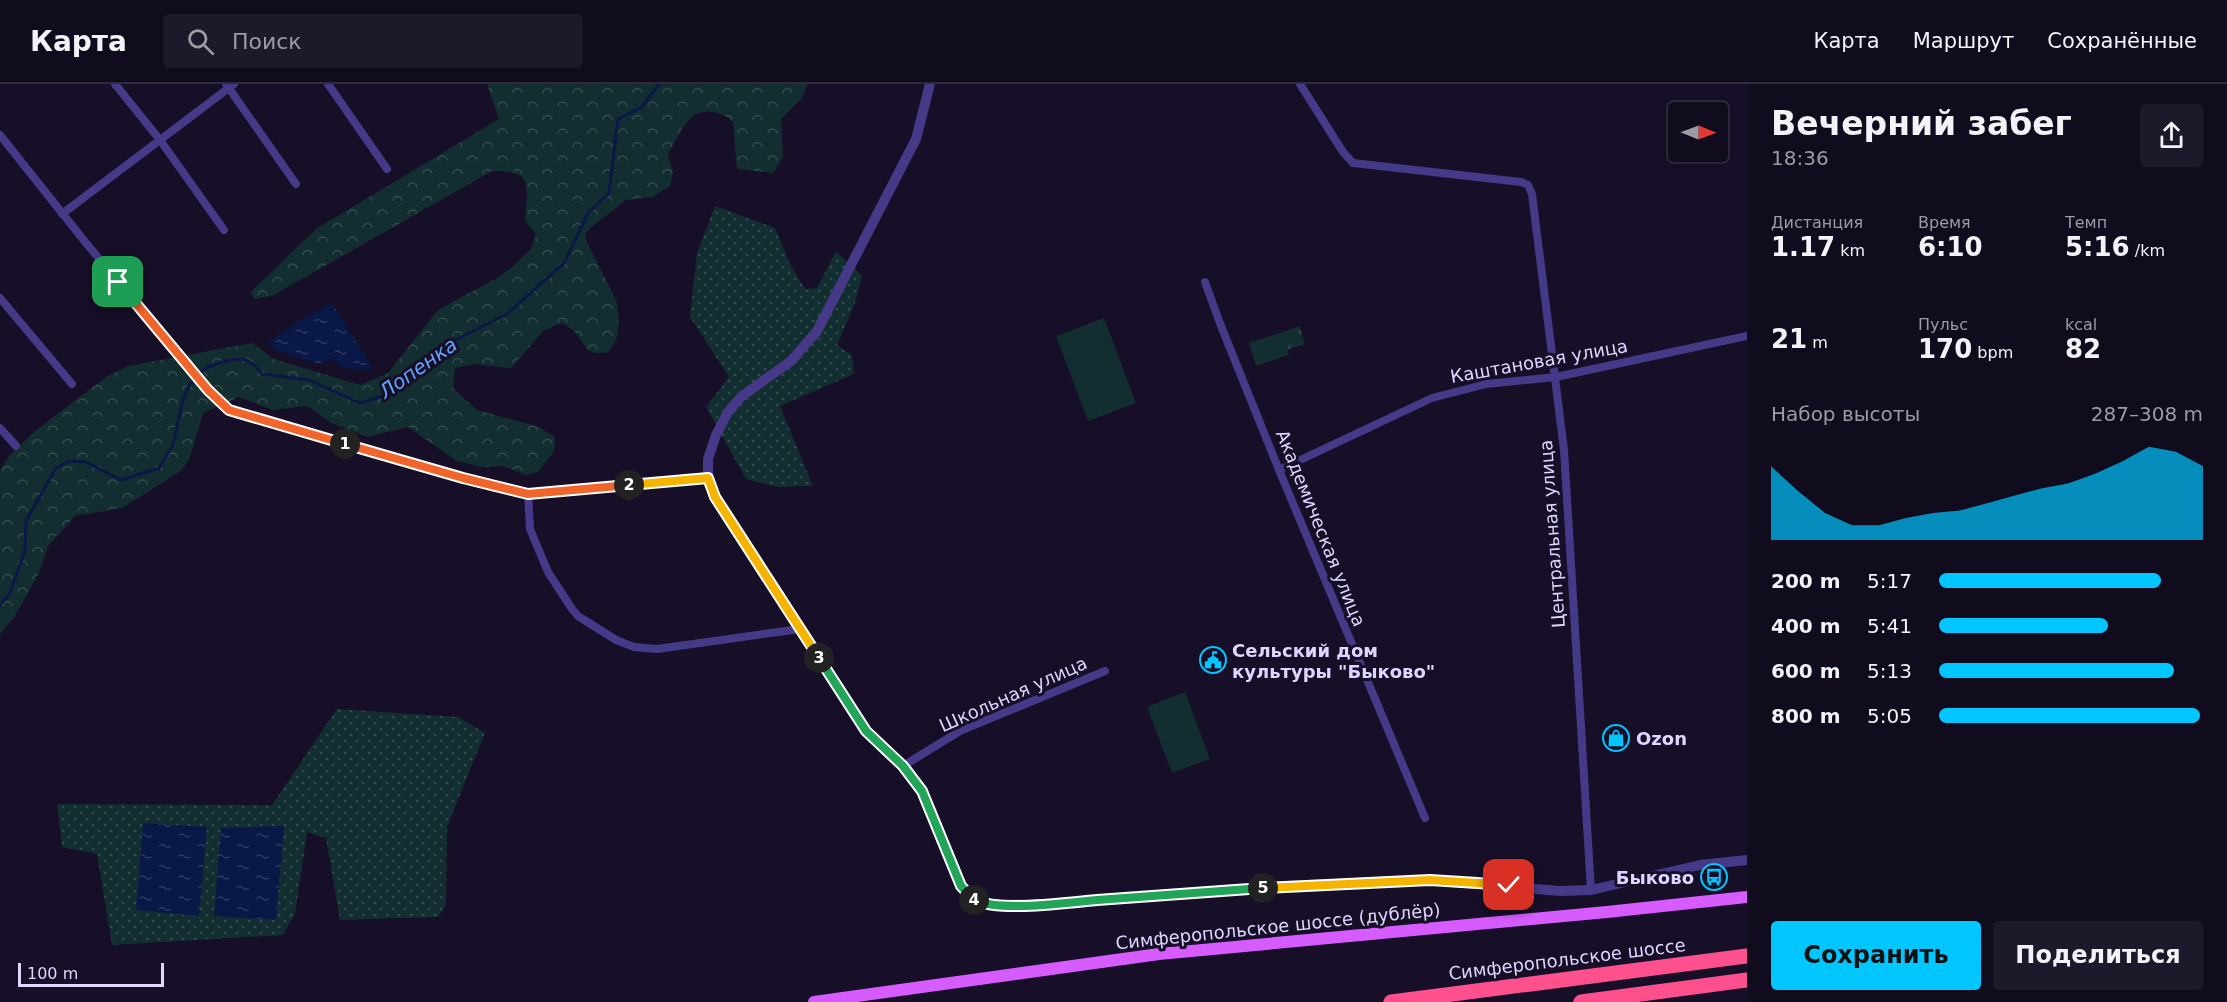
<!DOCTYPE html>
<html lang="ru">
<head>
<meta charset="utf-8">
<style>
  :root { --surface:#100b1d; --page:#1e192a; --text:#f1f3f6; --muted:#9c9ba4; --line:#302b3b; --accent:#01c6ff }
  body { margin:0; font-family:"DejaVu Sans",sans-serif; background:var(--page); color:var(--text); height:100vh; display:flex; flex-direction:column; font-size:22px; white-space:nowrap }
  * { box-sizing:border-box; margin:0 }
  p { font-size:20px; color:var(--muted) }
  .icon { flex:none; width:33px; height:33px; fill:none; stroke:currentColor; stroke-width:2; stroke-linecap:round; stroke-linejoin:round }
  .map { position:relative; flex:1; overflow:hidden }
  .drawer { display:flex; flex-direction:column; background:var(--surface); width:480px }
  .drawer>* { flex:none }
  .needle { width:39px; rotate:91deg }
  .controls { position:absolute; left:1668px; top:18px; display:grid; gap:12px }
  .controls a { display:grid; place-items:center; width:60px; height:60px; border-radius:6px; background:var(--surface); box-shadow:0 3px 9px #0003,0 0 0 2px var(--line); font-size:30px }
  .scale { position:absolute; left:18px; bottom:15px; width:146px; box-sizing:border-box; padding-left:6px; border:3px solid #dfd5ff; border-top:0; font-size:16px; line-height:21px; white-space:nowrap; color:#dfd5ff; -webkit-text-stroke:4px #160f27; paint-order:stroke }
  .pin { position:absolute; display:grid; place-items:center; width:51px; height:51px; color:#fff; margin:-26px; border-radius:12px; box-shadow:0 3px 9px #0006 }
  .km { position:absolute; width:30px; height:30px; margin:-15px; border-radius:50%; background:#222; color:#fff; font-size:16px; line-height:30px; text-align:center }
  .round { display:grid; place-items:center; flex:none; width:63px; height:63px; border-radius:6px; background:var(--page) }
  .summary { display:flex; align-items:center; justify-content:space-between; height:102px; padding:0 24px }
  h1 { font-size:33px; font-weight:800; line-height:45px }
  .stats { display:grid; grid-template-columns:repeat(3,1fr); gap:9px; height:102px; padding:6px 24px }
  .stats div { display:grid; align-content:center }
  .stats b { font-size:26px; font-weight:800 }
  .stats small { font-size:16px; font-weight:400 }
  .stats p { font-size:16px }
  .chart { height:168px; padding:12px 24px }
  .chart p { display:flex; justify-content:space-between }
  .chart svg { width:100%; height:108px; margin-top:6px; fill:var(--accent); opacity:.7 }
  .primary-button { display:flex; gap:12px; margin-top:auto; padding:12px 24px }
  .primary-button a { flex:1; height:69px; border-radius:6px; background:var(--accent); color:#111; font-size:24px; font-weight:800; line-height:69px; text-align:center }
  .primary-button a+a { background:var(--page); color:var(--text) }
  ul { padding:0 24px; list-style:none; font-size:20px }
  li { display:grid; grid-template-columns:96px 72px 1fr; align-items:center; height:45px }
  li i { height:15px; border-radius:8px; background:var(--accent) }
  header { display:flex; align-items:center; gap:36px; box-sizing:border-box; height:84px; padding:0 30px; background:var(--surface); border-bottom:2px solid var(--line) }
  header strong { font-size:28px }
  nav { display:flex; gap:33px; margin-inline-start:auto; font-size:21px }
  .search { width:420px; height:54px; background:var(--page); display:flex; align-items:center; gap:15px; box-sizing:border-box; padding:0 21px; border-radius:6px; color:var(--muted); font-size:22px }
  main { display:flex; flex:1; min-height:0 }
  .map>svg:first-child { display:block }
  .grass { fill:url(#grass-dots) }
  .forest { fill:url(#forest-crowns) }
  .park { fill:url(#park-tufts) }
  .pitch { fill:#122e31 }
  .water { fill:url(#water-ripples) }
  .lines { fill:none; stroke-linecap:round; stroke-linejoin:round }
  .stream { stroke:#091846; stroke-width:3 }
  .minor { stroke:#463987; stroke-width:8 }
  .tertiary { stroke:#463987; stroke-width:10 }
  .primary { stroke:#d65cff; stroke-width:12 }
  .motorway { stroke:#ff508e; stroke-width:15 }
  .split-1-casing { stroke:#fff; stroke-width:12 }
  .split-2-casing { stroke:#fff; stroke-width:12 }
  .split-3-casing { stroke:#fff; stroke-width:12 }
  .split-4-casing { stroke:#fff; stroke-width:12 }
  .split-5-casing { stroke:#fff; stroke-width:12 }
  .split-6-casing { stroke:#fff; stroke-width:12 }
  .split-1 { stroke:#f0652b; stroke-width:8 }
  .split-2 { stroke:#f0652b; stroke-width:8 }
  .split-3 { stroke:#f5b400; stroke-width:8 }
  .split-4 { stroke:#22a559; stroke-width:8 }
  .split-5 { stroke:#22a559; stroke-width:8 }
  .split-6 { stroke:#f5b400; stroke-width:8 }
  .labels { text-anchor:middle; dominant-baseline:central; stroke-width:6; stroke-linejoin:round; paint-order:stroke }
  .street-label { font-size:18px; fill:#dfd5ff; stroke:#160f27 }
  .poi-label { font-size:18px; font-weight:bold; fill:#dfd5ff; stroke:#160f27; text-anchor:start }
  .water-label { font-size:20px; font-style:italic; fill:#63a4ff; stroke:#160f27 }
</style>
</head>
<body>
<header>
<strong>Карта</strong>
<div class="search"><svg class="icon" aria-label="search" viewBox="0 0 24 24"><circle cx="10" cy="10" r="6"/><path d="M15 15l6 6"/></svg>Поиск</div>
<nav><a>Карта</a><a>Маршрут</a><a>Сохранённые</a></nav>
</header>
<main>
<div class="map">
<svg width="1747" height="918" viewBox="0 0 1747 918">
  <defs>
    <pattern id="grass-dots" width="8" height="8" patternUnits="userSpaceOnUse" patternTransform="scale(1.5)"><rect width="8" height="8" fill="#122e31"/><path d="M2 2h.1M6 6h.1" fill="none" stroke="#344b50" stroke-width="1.8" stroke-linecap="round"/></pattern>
    <pattern id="forest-crowns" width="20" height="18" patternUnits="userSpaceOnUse" patternTransform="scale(1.5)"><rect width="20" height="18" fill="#122e31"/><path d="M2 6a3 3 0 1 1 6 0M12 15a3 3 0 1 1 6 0" fill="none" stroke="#344b50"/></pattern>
    <pattern id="park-tufts" width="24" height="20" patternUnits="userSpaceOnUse" patternTransform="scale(1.5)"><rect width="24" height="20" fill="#122e31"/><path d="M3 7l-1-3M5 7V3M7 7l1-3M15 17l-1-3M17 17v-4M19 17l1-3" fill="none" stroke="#344b50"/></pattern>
    <pattern id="water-ripples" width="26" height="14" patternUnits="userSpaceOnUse" patternTransform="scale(1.5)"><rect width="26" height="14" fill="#091846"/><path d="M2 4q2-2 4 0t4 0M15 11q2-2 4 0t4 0" fill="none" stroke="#2c3962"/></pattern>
  </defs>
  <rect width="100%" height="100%" fill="#160f27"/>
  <g class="grass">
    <polygon points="715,122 775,144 790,180 805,205 817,204 836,167 862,192 855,219 837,261 852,271 854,290 780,322 813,402 778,403 746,395 706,323 729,293 690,233 697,169"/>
    <polygon points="337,625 458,633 485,649 447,743 446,821 438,833 340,836 326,754 307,748 295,830 283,851 112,861 97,770 62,763 57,720 272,721"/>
  </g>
  <path class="forest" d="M 487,0 L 808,0 L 802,14 L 781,35 L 783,73 L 773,89 L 737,85 L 733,38 C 722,27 701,23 689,36 C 680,45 675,59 668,70 L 673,89 L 670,102 L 653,113 L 626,116 L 589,145 L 585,151 L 587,158 L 616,216 C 620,233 621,256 608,268 C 579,275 587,249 561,239 L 543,247 L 511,284 L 474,280 L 455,284 L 453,304 L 477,326 L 539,343 L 555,353 L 554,367 L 538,388 L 526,391 L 503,382 L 482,383 L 457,377 L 408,343 L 368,353 L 333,340 L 307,322 L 273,326 L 239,313 L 203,329 L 189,376 L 181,387 L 122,424 L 75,432 L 48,462 L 39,489 L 15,532 L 0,550 L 0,386 L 10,371 L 35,347 L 106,293 L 128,282 L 252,259 L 274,275 L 360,301 L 388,289 L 438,226 L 497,194 L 512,183 L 531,165 L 536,150 L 525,137 C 527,102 535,86 492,87 L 272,212 L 254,215 L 251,208 L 316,145 L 499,35 Z"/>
  <polygon class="park" points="1300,242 1305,260 1287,266 1282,248"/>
  <g class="pitch">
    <polygon points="1104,234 1136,319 1088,337 1056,252"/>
    <polygon points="1282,248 1289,271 1256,282 1249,259"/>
    <polygon points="1185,608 1210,675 1172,689 1147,623"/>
  </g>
  <g class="water">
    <polygon points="332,219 374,286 344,284 332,276 317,280 275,266 267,259 297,238"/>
    <polygon points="143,739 207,743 199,832 136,826"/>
    <polygon points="284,742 276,836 214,832 221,744"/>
  </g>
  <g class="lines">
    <path class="stream" d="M 0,521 L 9,511 L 25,467 L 26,437 L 56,384 L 69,377 L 86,378 L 121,396 L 159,384 C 163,376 170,368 173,360 C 183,323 180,286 227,277 C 245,273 250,275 262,290 L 309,296 L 360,319 L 387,311 L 446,261 L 507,230 L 564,179 L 588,129 L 609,109 L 618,35 L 642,23 L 659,0"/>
    <g class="minor">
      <polyline points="115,0 160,56 224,146"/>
      <polyline points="226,0 296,100"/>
      <polyline points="328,0 387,85"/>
      <polyline points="1300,0 1343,68 1353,79 1521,98 1528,101 1532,110 1564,366 1591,806"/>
      <polyline points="0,51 82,154 208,307 229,326 463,395 528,409 708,395"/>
      <polyline points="62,130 234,0"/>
      <polyline points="1205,198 1221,242 1279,386 1425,734"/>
      <polyline points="0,214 72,300"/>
      <polyline points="0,344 16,362"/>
      <polyline points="1279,386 1432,314 1486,300 1556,293 1747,252"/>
      <polyline points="528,409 530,445 548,488 572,525 578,532 616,556 634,563 657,565 800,545"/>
      <polyline points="903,682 960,647 1105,587"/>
    </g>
    <polyline class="tertiary" points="930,0 916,55 817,247 791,277 742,312 728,328 716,351 708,375 708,395 715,413 865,647 903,682 922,707 961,803 971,814 981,819 994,821 1044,820 1283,802 1430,796 1560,807 1591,806 1700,781 1747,776"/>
    <polyline class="primary" points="814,918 1159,870 1607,828 1747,813"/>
    <g class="motorway">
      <polyline points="1391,918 1747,872"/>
      <polyline points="1581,918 1747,896"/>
    </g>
  </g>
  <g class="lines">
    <defs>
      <polyline id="split-1" points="118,198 208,306 229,326 345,360"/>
      <polyline id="split-2" points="345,360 463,394 528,410 629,401"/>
      <polyline id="split-3" points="629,401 708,394 715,413 819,574"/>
      <polyline id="split-4" points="819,574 866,647 903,682 922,707 961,802 974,816"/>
      <path id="split-5" d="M 974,816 C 1000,828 1066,819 1097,816 C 1152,812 1207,808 1263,804"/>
      <polyline id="split-6" points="1263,804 1430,796 1509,801"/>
    </defs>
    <use href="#split-1" class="split-1-casing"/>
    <use href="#split-2" class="split-2-casing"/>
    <use href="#split-3" class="split-3-casing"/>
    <use href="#split-4" class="split-4-casing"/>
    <use href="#split-5" class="split-5-casing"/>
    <use href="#split-6" class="split-6-casing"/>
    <use href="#split-1" class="split-1"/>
    <use href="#split-2" class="split-2"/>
    <use href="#split-3" class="split-3"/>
    <use href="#split-4" class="split-4"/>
    <use href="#split-5" class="split-5"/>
    <use href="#split-6" class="split-6"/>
  </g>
  <defs>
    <symbol id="civic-ring" viewBox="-11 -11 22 22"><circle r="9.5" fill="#160f27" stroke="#01c6ff" stroke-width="1.5"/><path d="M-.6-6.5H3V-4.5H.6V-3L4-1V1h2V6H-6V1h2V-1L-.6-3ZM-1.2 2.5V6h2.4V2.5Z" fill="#01c6ff"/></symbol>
    <symbol id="shop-ring" viewBox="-11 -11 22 22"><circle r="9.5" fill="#160f27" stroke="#01c6ff" stroke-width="1.5"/><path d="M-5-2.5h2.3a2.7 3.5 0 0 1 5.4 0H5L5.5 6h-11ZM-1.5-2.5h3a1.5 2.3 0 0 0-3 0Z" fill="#01c6ff"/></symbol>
    <symbol id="bus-ring" viewBox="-11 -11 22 22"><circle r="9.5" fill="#160f27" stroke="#01c6ff" stroke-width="1.5"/><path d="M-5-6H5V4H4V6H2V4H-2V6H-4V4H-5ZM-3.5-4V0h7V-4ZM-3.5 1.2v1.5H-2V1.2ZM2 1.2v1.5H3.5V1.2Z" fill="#01c6ff"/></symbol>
  </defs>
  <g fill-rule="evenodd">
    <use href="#civic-ring" x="1198" y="561" width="30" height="30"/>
    <use href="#shop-ring" x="1601" y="639" width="30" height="30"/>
    <use href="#bus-ring" x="1699" y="778" width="30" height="30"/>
  </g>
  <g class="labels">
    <g class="street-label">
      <text transform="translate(1539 277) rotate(-10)">Каштановая улица</text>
      <text transform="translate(1321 444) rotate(68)">Академическая улица</text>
      <text transform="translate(1552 450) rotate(-94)">Центральная улица</text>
      <text transform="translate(1013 610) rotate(-24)">Школьная улица</text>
      <text transform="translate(1278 842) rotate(-6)">Симферопольское шоссе (дублёр)</text>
      <text transform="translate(1567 875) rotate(-7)">Симферопольское шоссе</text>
    </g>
    <g class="poi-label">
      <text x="1232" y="566">Сельский дом<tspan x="1232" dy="21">культуры "Быково"</tspan></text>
      <text x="1636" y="654">Ozon</text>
      <text x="1694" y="793" text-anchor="end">Быково</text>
    </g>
    <g class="water-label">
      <text transform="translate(418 284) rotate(-35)">Лопенка</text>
    </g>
  </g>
</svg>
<div class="controls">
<a><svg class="needle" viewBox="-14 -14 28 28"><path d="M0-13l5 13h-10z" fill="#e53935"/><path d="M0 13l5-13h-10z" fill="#9c9ba4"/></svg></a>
</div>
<div class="scale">100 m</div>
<div class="pin" style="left:118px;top:198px;background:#1e9e55"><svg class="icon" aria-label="arrive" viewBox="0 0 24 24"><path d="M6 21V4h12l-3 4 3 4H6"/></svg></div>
<div class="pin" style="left:1509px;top:801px;background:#d93025"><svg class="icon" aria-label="check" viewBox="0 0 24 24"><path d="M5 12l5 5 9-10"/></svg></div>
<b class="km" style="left:345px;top:360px">1</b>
<b class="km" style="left:629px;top:401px">2</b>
<b class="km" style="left:819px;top:574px">3</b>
<b class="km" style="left:974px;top:816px">4</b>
<b class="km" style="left:1263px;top:804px">5</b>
</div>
<section class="drawer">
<div class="summary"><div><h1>Вечерний забег</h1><p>18:36</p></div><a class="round"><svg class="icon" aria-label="share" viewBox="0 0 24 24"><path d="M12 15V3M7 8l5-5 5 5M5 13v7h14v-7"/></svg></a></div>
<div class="stats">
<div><p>Дистанция</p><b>1.17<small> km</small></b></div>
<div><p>Время</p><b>6:10</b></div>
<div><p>Темп</p><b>5:16<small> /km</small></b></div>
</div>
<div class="stats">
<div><b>21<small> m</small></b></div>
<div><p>Пульс</p><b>170<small> bpm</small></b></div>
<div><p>kcal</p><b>82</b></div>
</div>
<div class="chart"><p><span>Набор высоты</span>287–308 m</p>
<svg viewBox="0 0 160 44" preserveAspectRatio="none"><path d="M0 44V14L10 24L20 33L30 38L40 38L50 35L60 33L70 32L80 29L90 26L100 23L110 21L120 17L130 12L140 6L150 8L160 14V44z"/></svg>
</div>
<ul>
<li><b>200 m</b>5:17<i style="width:84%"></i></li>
<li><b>400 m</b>5:41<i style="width:64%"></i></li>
<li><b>600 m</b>5:13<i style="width:89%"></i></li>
<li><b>800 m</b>5:05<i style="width:99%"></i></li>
</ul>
<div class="primary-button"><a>Сохранить</a><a>Поделиться</a></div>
</section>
</main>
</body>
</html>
